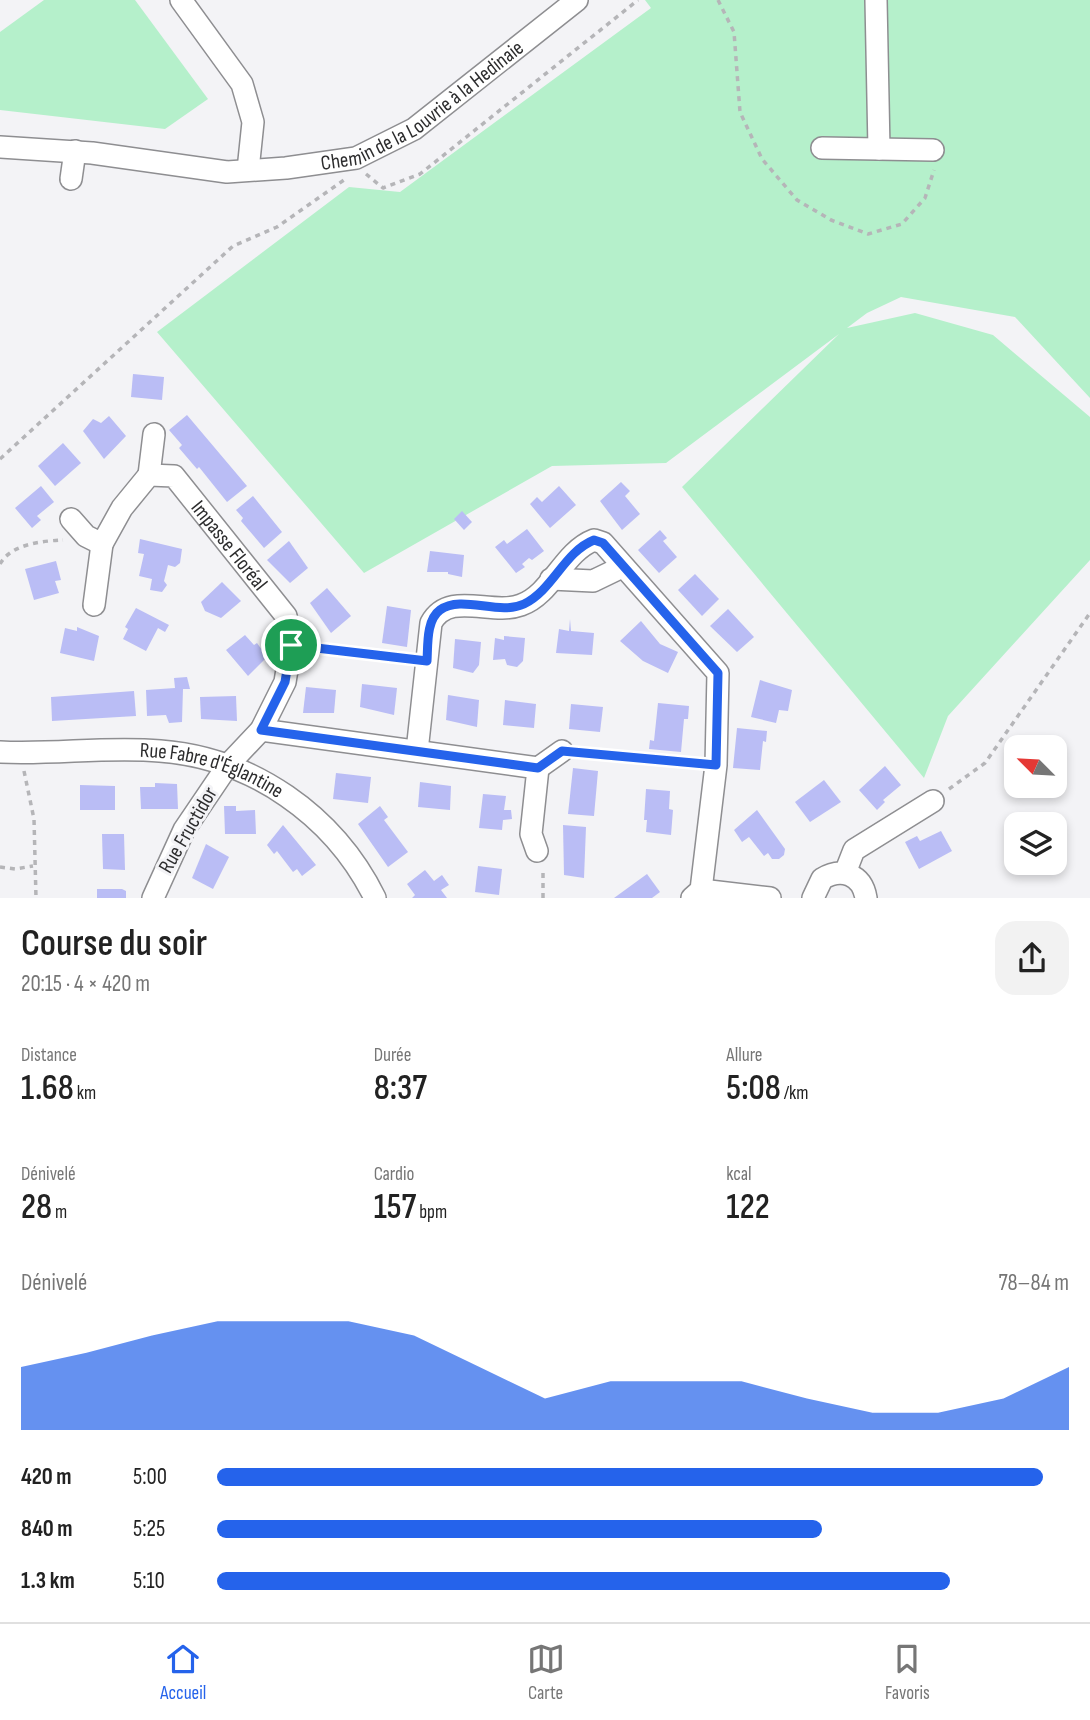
<!DOCTYPE html>
<html lang="fr">
<head>
<meta charset="utf-8">
<style>
  :root { --surface:#fff; --page:#f2f2f2; --text:#222; --muted:#767676; --line:#e0e0e0; --accent:#2563eb }
  body { margin:0; font-family:"Sofia Sans Condensed",sans-serif; background:var(--page); color:var(--text); height:100vh; display:flex; flex-direction:column; font-size:26px; white-space:nowrap }
  * { box-sizing:border-box; margin:0 }
  p { font-size:23px; color:var(--muted) }
  .icon { flex:none; width:38px; height:38px; fill:none; stroke:currentColor; stroke-width:2; stroke-linecap:round; stroke-linejoin:round }
  .map { position:relative; height:898px; overflow:hidden }
  .drawer { display:flex; flex-direction:column; background:var(--surface); flex:1 }
  .drawer>* { flex:none }
  .needle { width:46px; rotate:294deg }
  .controls { position:absolute; left:1004px; top:735px; display:grid; gap:14px }
  .controls a { display:grid; place-items:center; width:63px; height:63px; border-radius:14px; background:var(--surface); box-shadow:0 4px 10px #0003; font-size:35px }
  .pin { position:absolute; display:grid; place-items:center; width:60px; height:60px; color:#fff; margin:-30px; border:4px solid #fff; border-radius:50%; box-shadow:0 2px 7px #0007 }
  .round { display:grid; place-items:center; flex:none; width:74px; height:74px; border-radius:21px; background:var(--page) }
  .headline { display:flex; align-items:center; justify-content:space-between; height:119px; padding:0 21px }
  h1 { font-size:38px; font-weight:600; line-height:52px }
  .stats { display:grid; grid-template-columns:repeat(3,1fr); gap:10px; height:119px; padding:7px 21px }
  .stats div { display:grid; align-content:center }
  .stats b { font-size:35px; font-weight:600 }
  .stats small { font-size:19px; font-weight:400 }
  .stats p { font-size:19px }
  .chart { height:196px; padding:14px 21px }
  .chart p { display:flex; justify-content:space-between }
  .chart svg { width:100%; height:126px; margin-top:7px; fill:var(--accent); opacity:.7 }
  ul { padding:0 21px; list-style:none; font-size:23px }
  li { display:grid; grid-template-columns:112px 84px 1fr; align-items:center; height:52px }
  li i { height:18px; border-radius:9px; background:var(--accent) }
  .tabs { display:flex; justify-content:space-around; align-items:center; height:98px; border-top:2px solid var(--line); background:var(--surface); font-size:19px; color:var(--muted) }
  .tabs a { display:grid; justify-items:center; gap:4px }
  .tabs .current { color:var(--accent) }
  .map>svg:first-child { display:block }
  .green { fill:#b5f0cb }
  .building { fill:#babdf5 }
  .lines { fill:none; stroke-linecap:round; stroke-linejoin:round }
  .minor-casing { stroke:#8e8e91; stroke-width:24 }
  .path { stroke:#b5b5b8; stroke-width:3.5; stroke-dasharray:5 5; stroke-linecap:butt }
  .minor { stroke:#fff; stroke-width:21 }
  .route-casing { stroke:#fff; stroke-width:14 }
  .route { stroke:#2563eb; stroke-width:9 }
  .labels { text-anchor:middle; dominant-baseline:central; stroke-width:6; stroke-linejoin:round; paint-order:stroke }
  .street-label { font-size:21px; fill:#2d2d2e; stroke:#f3f3f6 }
</style>
</head>
<body>
<div class="map">
<svg width="1090" height="898" viewBox="0 0 1090 898">
  <rect width="100%" height="100%" fill="#f3f3f6"/>
  <g class="green">
    <polygon points="44,0 135,0 208,99 165,129 0,110 0,32"/>
    <polygon points="645,0 1090,0 1090,398 1015,317 901,297 867,313 847,328 915,313 993,335 1090,417 1090,560 948,716 924,778 682,487 839,334 666,463 552,466 364,573 157,332 349,187 400,192 651,8"/>
  </g>
  <g class="building">
    <polygon points="133,374 164,377 162,400 131,397"/>
    <polygon points="187,415 247,486 227,502 199,467 197,469 179,448 182,445 169,430"/>
    <polygon points="109,416 126,436 104,459 83,431 93,419 101,423"/>
    <polygon points="63,443 81,463 55,486 38,466"/>
    <polygon points="621,482 630,491 625,496 640,514 622,530 600,501"/>
    <polygon points="41,486 54,502 37,516 41,520 32,528 15,508"/>
    <polygon points="559,486 576,505 550,528 530,504 537,497 542,502"/>
    <polygon points="253,496 282,532 264,548 241,521 243,518 236,510"/>
    <polygon points="462,511 472,522 464,530 454,519"/>
    <polygon points="527,529 544,551 532,560 529,558 522,564 525,567 516,573 495,547 504,540 507,544"/>
    <polygon points="660,530 667,538 663,541 677,557 659,573 638,550"/>
    <polygon points="140,539 182,549 180,563 175,567 168,565 164,581 167,585 162,592 150,590 152,579 139,576 144,554 138,553"/>
    <polygon points="289,541 308,568 290,583 267,560"/>
    <polygon points="430,551 464,555 462,577 448,574 448,572 427,572"/>
    <polygon points="56,561 61,580 55,581 59,593 34,600 25,569"/>
    <polygon points="695,574 719,599 702,616 678,590"/>
    <polygon points="222,582 241,601 221,618 205,611 201,602"/>
    <polygon points="327,588 351,616 331,633 310,603"/>
    <polygon points="387,606 411,610 407,647 382,643"/>
    <polygon points="136,608 169,625 165,632 158,628 146,651 123,639 128,629 125,627"/>
    <polygon points="728,609 754,637 737,652 710,626"/>
    <polygon points="570,619 571,631 594,633 592,655 556,653 559,629 569,631"/>
    <polygon points="641,621 660,644 678,652 668,673 643,661 620,641"/>
    <polygon points="77,627 99,636 94,661 60,653 65,628 77,631"/>
    <polygon points="245,635 254,645 257,643 267,657 248,676 226,650"/>
    <polygon points="504,636 525,638 523,661 517,667 507,665 505,659 493,660 495,638 504,640"/>
    <polygon points="455,639 481,642 479,665 473,673 453,668"/>
    <polygon points="187,677 190,689 183,689 182,722 169,723 166,715 147,716 146,690 175,688 174,678"/>
    <polygon points="760,680 792,690 788,711 779,710 776,723 751,717"/>
    <polygon points="362,684 397,688 394,715 360,707"/>
    <polygon points="306,687 336,690 334,713 303,713"/>
    <polygon points="134,691 136,716 52,721 51,697"/>
    <polygon points="448,695 479,700 477,727 446,720"/>
    <polygon points="236,696 237,721 201,719 200,697"/>
    <polygon points="505,700 536,704 534,728 503,725"/>
    <polygon points="658,703 689,706 688,719 684,719 681,752 649,749 650,740 654,741"/>
    <polygon points="571,704 603,707 600,732 569,729"/>
    <polygon points="737,728 767,731 766,742 763,741 760,770 733,768"/>
    <polygon points="885,766 901,785 883,800 885,802 877,810 859,790"/>
    <polygon points="573,768 598,771 594,816 568,814"/>
    <polygon points="336,773 371,777 368,803 333,799"/>
    <polygon points="824,780 841,802 810,822 795,802"/>
    <polygon points="420,782 451,786 450,810 418,807"/>
    <polygon points="155,783 177,784 178,809 141,809 140,787 155,787"/>
    <polygon points="80,785 115,786 115,810 80,810"/>
    <polygon points="646,789 670,791 669,809 673,810 671,835 646,832 647,820 644,820"/>
    <polygon points="483,794 506,796 504,810 511,810 512,819 503,820 502,830 479,828"/>
    <polygon points="224,806 236,806 236,811 255,810 256,834 225,834"/>
    <polygon points="380,806 388,817 384,820 408,852 388,867 358,824"/>
    <polygon points="757,810 785,849 784,855 779,859 772,859 768,853 764,856 749,837 742,842 734,830"/>
    <polygon points="283,825 316,865 302,876 297,869 293,872 277,851 274,854 267,845"/>
    <polygon points="563,825 586,827 584,878 564,875"/>
    <polygon points="941,831 952,851 919,869 905,842 917,836 920,841"/>
    <polygon points="102,834 124,834 125,870 103,869"/>
    <polygon points="206,844 229,857 213,889 192,878"/>
    <polygon points="478,866 502,869 499,895 475,892"/>
    <polygon points="425,870 434,881 442,875 449,885 441,890 447,898 412,898 415,895 407,884"/>
    <polygon points="647,874 660,892 652,898 614,898"/>
    <polygon points="97,889 122,889 126,891 126,898 97,898"/>
  </g>
  <g class="lines">
    <defs>
      <g id="minor">
        <polyline points="181,0 242,84 253,122 248,170"/>
        <polyline points="876,0 879,149"/>
        <path id="s1" d="M 0,147 L 92,153 L 227,172 L 286,168 L 356,158 L 414,129 L 577,0"/>
        <polyline points="822,148 933,150"/>
        <polyline points="71,179 75,151"/>
        <polyline points="149,475 154,434"/>
        <path id="s2" d="M 71,519 L 86,536 L 102,544 L 122,508 L 149,475 L 174,476 L 286,616 L 291,645 L 285,682 L 261,730 L 228,765 L 184,830 L 153,898"/>
        <polyline points="551,579 593,581 622,567"/>
        <polyline points="94,605 102,544"/>
        <polyline points="261,730 538,768 531,834 537,851"/>
        <path d="M 417,751 L 431,623 C 449,590 491,616 521,605 C 552,594 563,552 594,540 L 603,543 L 718,673 L 716,765 L 701,890 L 692,898"/>
        <path id="s3" d="M 0,752 C 53,755 107,746 160,751 C 252,758 334,815 375,898"/>
        <polyline points="538,768 562,751"/>
        <polyline points="845,873 854,850 933,801"/>
        <polyline points="701,890 770,898"/>
        <path d="M 813,898 L 822,879 C 841,867 862,874 866,898"/>
      </g>
    </defs>
    <use href="#minor" class="minor-casing"/>
    <g class="path">
      <polyline points="718,0 734,32 740,112 762,159 797,200 831,220 868,234 902,224 925,198 934,170"/>
      <polyline points="366,174 383,188 420,174 638,0"/>
      <polyline points="0,459 233,246 277,227 344,180"/>
      <path d="M 0,564 C 11,544 42,541 63,540"/>
      <polyline points="311,648 407,659"/>
      <polyline points="581,753 696,763"/>
      <polyline points="24,771 34,819 36,898"/>
      <polyline points="949,789 985,763 1090,613"/>
      <polyline points="0,867 15,869 33,866"/>
      <polyline points="543,898 543,868"/>
    </g>
    <use href="#minor" class="minor"/>
  </g>
  <g class="lines">
    <defs>
      <path id="route" d="M 594,540 L 603,543 L 718,673 L 716,765 L 562,751 L 538,768 L 261,730 L 285,682 L 291,645 L 427,661 C 428,646 426,620 440,610 C 462,594 498,616 524,604 C 553,590 564,552 594,540 Z"/>
    </defs>
    <use href="#route" class="route-casing"/>
    <use href="#route" class="route"/>
  </g>
  <g class="labels">
    <g class="street-label">
      <text stroke="none"><textPath href="#s1" startOffset="441">Chemin de la Louvrie à la Hedinaie</textPath></text>
      <text stroke="none"><textPath href="#s2" startOffset="238">Impasse Floréal</textPath></text>
      <text stroke="none"><textPath href="#s3" startOffset="215">Rue Fabre d'Églantine</textPath></text>
      <text transform="translate(188 830) rotate(-60)">Rue Fructidor</text>
    </g>
  </g>
</svg>
<div class="controls">
<a><svg class="needle" viewBox="-14 -14 28 28"><path d="M0-13l5 13h-10z" fill="#e53935"/><path d="M0 13l5-13h-10z" fill="#767676"/></svg></a>
<a><svg class="icon" aria-label="layers" viewBox="0 0 24 24"><path d="M12 4l9 5-9 5-9-5zM3 14l9 5 9-5"/></svg></a>
</div>
<div class="pin" style="left:291px;top:645px;background:#1e9e55"><svg class="icon" aria-label="arrive" viewBox="0 0 24 24"><path d="M6 21V4h12l-3 4 3 4H6"/></svg></div>
</div>
<section class="drawer">
<div class="headline"><div><h1>Course du soir</h1><p>20:15 · 4 × 420 m</p></div><a class="round"><svg class="icon" aria-label="share" viewBox="0 0 24 24"><path d="M12 15V3M7 8l5-5 5 5M5 13v7h14v-7"/></svg></a></div>
<div class="stats">
<div><p>Distance</p><b>1.68<small> km</small></b></div>
<div><p>Durée</p><b>8:37</b></div>
<div><p>Allure</p><b>5:08<small> /km</small></b></div>
</div>
<div class="stats">
<div><p>Dénivelé</p><b>28<small> m</small></b></div>
<div><p>Cardio</p><b>157<small> bpm</small></b></div>
<div><p>kcal</p><b>122</b></div>
</div>
<div class="chart"><p><span>Dénivelé</span>78–84 m</p>
<svg viewBox="0 0 160 44" preserveAspectRatio="none"><path d="M0 44V22L10 17L20 11L30 6L40 6L50 6L60 11L70 22L80 33L90 27L100 27L110 27L120 33L130 38L140 38L150 33L160 22V44z"/></svg>
</div>
<ul>
<li><b>420 m</b>5:00<i style="width:97%"></i></li>
<li><b>840 m</b>5:25<i style="width:71%"></i></li>
<li><b>1.3 km</b>5:10<i style="width:86%"></i></li>
</ul>
</section>
<nav class="tabs">
<a class="current"><svg class="icon" aria-label="home" viewBox="0 0 24 24"><path d="M3 11l9-7 9 7M6 9v11h12V9"/></svg>Accueil</a>
<a><svg class="icon" aria-label="map" viewBox="0 0 24 24"><path d="M3 6l6-2 6 2 6-2v14l-6 2-6-2-6 2zM9 4v14M15 6v14"/></svg>Carte</a>
<a><svg class="icon" aria-label="saved" viewBox="0 0 24 24"><path d="M7 4h10v16l-5-4-5 4z"/></svg>Favoris</a>
</nav>
</body>
</html>
